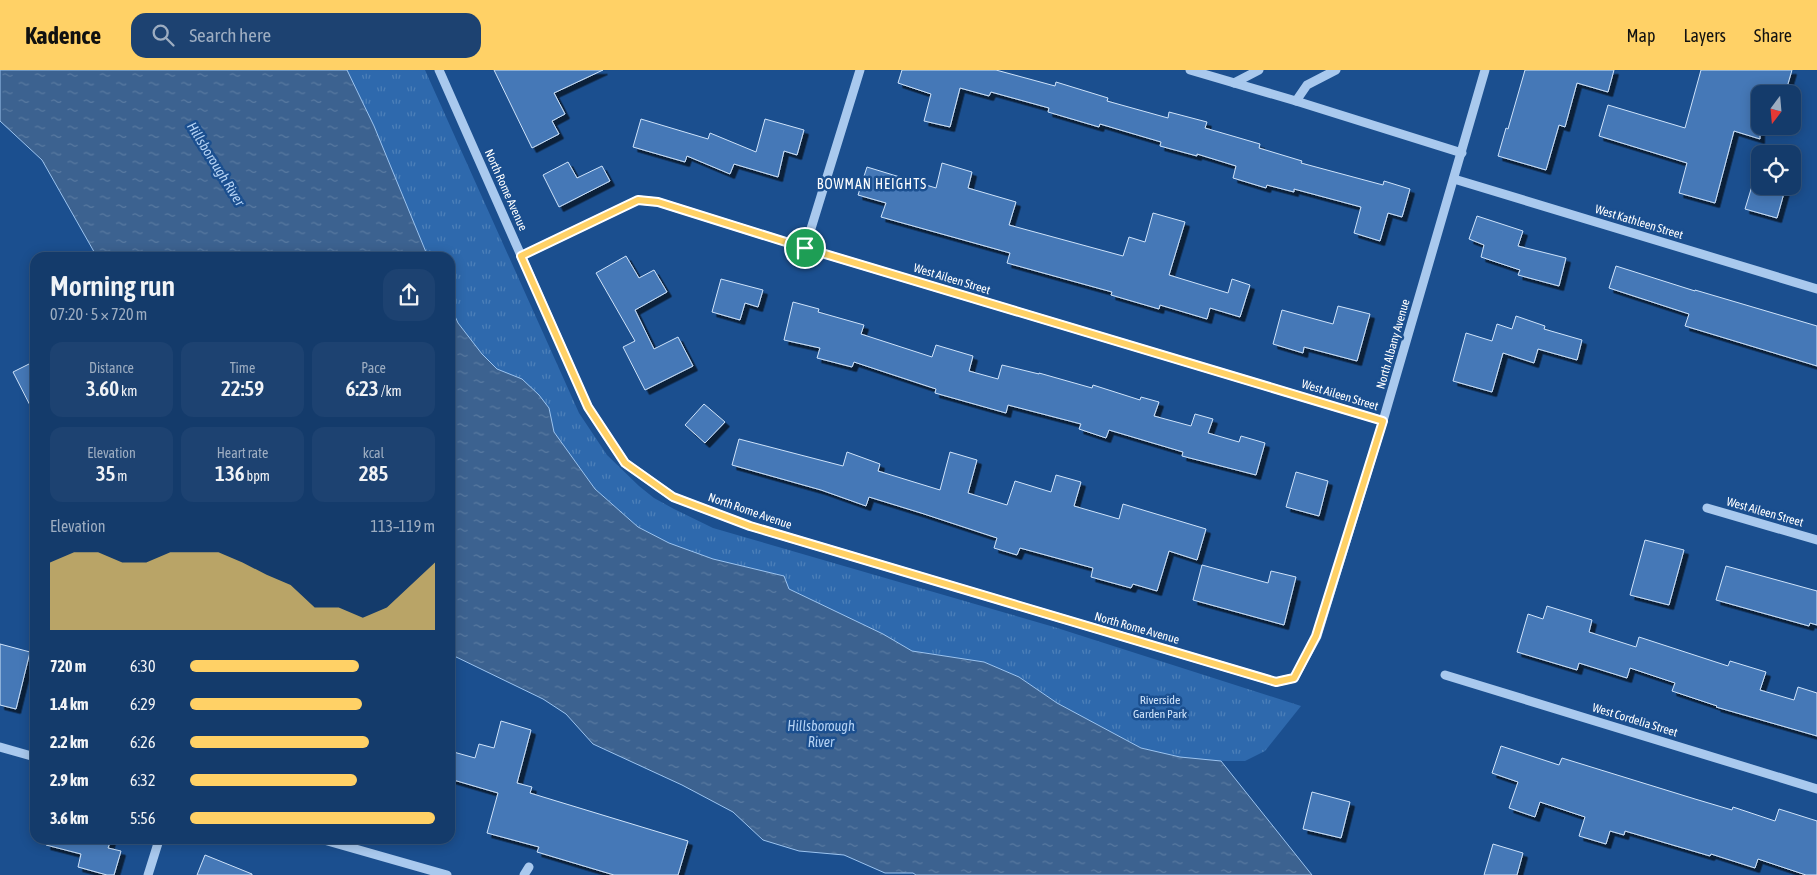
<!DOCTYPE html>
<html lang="en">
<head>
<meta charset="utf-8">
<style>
  :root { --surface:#143b6b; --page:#1d4271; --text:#f1f3f6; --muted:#9dadc1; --line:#33557e; --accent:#ffd166 }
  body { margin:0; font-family:"Asap Condensed",sans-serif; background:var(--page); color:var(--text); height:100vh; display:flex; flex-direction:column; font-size:19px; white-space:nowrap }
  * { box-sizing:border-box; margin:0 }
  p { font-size:16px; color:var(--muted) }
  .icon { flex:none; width:28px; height:28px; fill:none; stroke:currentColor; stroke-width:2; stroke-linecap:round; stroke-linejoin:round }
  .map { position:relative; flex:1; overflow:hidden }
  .side { position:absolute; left:30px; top:182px; width:425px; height:592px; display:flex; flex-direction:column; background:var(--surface); border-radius:15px; box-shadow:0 2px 12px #0003,0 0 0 1px var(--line) }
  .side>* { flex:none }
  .needle { width:32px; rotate:196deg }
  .controls { position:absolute; left:1751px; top:15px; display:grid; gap:10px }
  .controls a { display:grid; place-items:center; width:50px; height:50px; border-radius:10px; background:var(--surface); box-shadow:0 2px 12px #0003,0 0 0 1px var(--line); font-size:25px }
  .pin { position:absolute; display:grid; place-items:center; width:42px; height:42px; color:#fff; margin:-21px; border:2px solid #fff; border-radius:50%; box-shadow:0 1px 5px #0007 }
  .round { display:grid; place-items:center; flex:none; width:52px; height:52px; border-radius:15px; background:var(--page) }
  .headline { display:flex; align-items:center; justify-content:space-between; height:85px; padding:0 20px }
  h1 { font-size:28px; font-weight:600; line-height:38px }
  .metrics { display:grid; grid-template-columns:repeat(3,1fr); gap:8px; height:85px; padding:5px 20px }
  .metrics div { display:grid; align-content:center; border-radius:12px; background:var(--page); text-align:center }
  .metrics b { font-size:21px; font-weight:600 }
  .metrics small { font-size:14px; font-weight:400 }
  .metrics p { font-size:14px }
  .chart { height:140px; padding:10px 20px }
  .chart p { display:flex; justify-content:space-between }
  .chart svg { width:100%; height:90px; margin-top:5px; fill:var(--accent); opacity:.7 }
  ul { padding:0 20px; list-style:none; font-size:16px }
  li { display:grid; grid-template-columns:80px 60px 1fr; align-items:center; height:38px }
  li i { height:12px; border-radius:6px; background:var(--accent) }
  header { display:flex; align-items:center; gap:30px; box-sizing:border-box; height:70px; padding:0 25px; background:var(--accent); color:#111 }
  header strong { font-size:24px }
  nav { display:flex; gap:28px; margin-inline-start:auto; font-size:18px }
  .search { width:350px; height:45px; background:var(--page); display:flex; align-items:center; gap:12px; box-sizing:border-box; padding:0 18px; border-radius:15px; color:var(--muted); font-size:19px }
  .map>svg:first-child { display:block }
  .park { fill:url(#park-tufts) }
  .water { fill:url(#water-ripples); stroke:#9cc4f0 }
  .building { fill:#4478b7; stroke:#cfe3fa; filter:url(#shadow) }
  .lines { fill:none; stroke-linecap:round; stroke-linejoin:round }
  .minor { stroke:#a9c9ee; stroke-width:9 }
  .route-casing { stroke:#fff; stroke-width:10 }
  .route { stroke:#ffd166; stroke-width:6 }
  .labels { text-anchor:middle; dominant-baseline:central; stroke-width:5; stroke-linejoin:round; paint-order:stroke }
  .street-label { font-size:12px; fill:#fff; stroke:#1b4f8f }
  .park-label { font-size:12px; fill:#cfe3fa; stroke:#1b4f8f }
  .water-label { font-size:14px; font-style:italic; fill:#b5d3f5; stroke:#1b4f8f }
  .neighbourhood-label { font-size:14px; letter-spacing:1px; fill:#fff; stroke:#1b4f8f }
</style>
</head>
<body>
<header>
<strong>Kadence</strong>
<div class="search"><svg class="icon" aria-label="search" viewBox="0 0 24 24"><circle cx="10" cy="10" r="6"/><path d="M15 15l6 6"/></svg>Search here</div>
<nav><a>Map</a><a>Layers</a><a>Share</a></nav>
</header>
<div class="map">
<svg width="1817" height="805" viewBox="0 0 1817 805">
  <defs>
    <pattern id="park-tufts" width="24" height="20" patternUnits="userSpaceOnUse" patternTransform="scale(1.25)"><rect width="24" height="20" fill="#2e69ad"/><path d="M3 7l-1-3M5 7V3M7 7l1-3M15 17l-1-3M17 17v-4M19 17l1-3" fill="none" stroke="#4d80b9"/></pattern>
    <pattern id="water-ripples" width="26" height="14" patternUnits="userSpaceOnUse" patternTransform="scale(1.25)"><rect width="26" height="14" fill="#3c6290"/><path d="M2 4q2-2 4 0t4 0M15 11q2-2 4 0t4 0" fill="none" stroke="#597aa1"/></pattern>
    <filter id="shadow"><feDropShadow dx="4.5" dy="4.5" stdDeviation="0" flood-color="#0009"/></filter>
  </defs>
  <rect width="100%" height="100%" fill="#1b4f8f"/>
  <polygon class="park" points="347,0 425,0 579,343 607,385 639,416 654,428 674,439 713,458 1054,557 1301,636 1265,681 1245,691 1221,691 1180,687 1141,678 1057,633 1019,607 984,592 912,581 883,564 789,519 784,506 713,489 669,473 638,457 595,419 554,362 549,338 522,309 497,299 482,284 458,253 450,235 450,188 428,187 374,56"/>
  <g class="water">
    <polygon points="0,0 347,0 374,56 428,187 97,187 42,90 0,51"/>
    <polygon points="450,235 458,253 482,284 497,299 522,309 539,325 549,338 554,362 595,419 638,457 669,473 713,489 784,506 789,519 883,564 912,581 984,592 1019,607 1057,633 1141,678 1180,687 1221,691 1312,805 916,805 913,803 885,803 844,785 799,781 763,770 733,742 682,715 593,674 566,644 543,629 450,584"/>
  </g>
  <g class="building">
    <polygon points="494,0 603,0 554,23 565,44 552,51 559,64 532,78"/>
    <polygon points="902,0 996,0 1055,16 1056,12 1108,28 1107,31 1168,48 1169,42 1207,52 1205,58 1260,74 1259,78 1302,91 1301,93 1383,115 1384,111 1410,119 1402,147 1388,143 1380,171 1354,163 1361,137 1294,119 1294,122 1267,115 1266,118 1233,108 1236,96 1197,84 1197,86 1160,76 1161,72 1100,54 1099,57 1048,42 1049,38 991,22 989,26 960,18 950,57 924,51 931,24 898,13"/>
    <polygon points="1525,0 1614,0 1608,22 1577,13 1565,57 1559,55 1546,100 1498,86 1506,58 1508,59"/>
    <polygon points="1701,0 1792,0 1785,24 1760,24 1760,69 1734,61 1715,133 1679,123 1687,93 1599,66 1608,35 1685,58"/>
    <polygon points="641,49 708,69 710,63 756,82 765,49 804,60 797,85 784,81 778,107 734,94 730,104 687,86 685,92 633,77"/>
    <polygon points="568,92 577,108 602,96 610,111 559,137 543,105"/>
    <polygon points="942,93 972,102 968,118 1016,132 1009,155 1123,186 1129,167 1145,172 1153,143 1185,152 1169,205 1228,223 1232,209 1250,215 1240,247 1210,238 1207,249 1160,235 1159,239 1111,225 1112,222 1007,193 1010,183 881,147 886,133 858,125 867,97 936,118"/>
    <polygon points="1752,116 1786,116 1777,148 1745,139"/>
    <polygon points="1477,146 1523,161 1518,176 1566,188 1559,216 1518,205 1520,200 1481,187 1484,175 1469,169"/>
    <polygon points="626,186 639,208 654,200 667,222 635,240 654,279 678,267 693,296 645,320 623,277 635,271 596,203"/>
    <polygon points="1616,196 1695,221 1695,220 1817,256 1817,296 1685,256 1689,244 1609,218"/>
    <polygon points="721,209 763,220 758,237 745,233 740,250 712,242"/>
    <polygon points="793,232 819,239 818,242 864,255 861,264 932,287 936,275 973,286 969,301 998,309 1002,295 1039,304 1039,303 1092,318 1093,315 1140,330 1141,327 1159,332 1154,346 1191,356 1195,344 1213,349 1208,363 1239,372 1241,366 1265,373 1256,405 1182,386 1183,382 1109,360 1106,368 1079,359 1081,354 1008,335 1006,343 935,323 936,319 854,292 852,297 817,288 820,278 784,270"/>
    <polygon points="1338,236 1370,244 1357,291 1304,277 1303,283 1273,274 1282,240 1333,254"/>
    <polygon points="1516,246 1545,256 1544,259 1582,270 1577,290 1538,279 1534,293 1503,283 1492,322 1453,311 1466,263 1492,271 1497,254 1512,259"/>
    <polygon points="35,291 35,345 13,302"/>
    <polygon points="704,334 725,352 705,373 685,355"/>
    <polygon points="739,369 843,396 847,382 880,394 878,401 940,420 950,382 977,390 968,423 1007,435 1015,411 1051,422 1056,405 1081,412 1074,436 1119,449 1123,434 1206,459 1197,490 1169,481 1157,521 1133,514 1131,518 1091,507 1093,498 1020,478 1017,485 994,478 997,468 921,443 869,427 866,436 821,420 732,395"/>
    <polygon points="1296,402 1328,411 1319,446 1286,437"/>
    <polygon points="1645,470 1684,480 1669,535 1630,525"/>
    <polygon points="1202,495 1268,513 1271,501 1296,507 1284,555 1193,530"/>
    <polygon points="1726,496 1817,521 1817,555 1810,553 1809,556 1716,530"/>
    <polygon points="1547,536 1592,550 1589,562 1636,577 1639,567 1728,596 1730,591 1766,602 1760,620 1794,630 1798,617 1817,623 1817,666 1716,637 1717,636 1672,621 1675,613 1630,598 1627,608 1579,593 1577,600 1517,582 1528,544 1543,549"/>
    <polygon points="0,574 30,582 16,639 0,635"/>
    <polygon points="501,651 531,660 517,713 532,717 530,723 688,771 678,805 614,805 537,782 539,777 487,763 498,723 450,709 450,681 475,688 479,674 494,678"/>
    <polygon points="1501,676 1559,695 1562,688 1695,729 1732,740 1733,737 1775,751 1779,739 1817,751 1817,805 1806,805 1758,789 1755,798 1711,784 1710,786 1625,761 1624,765 1610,761 1606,774 1579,766 1585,747 1540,732 1535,747 1509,738 1518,712 1492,703"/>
    <polygon points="1312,722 1350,732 1341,768 1303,759"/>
    <polygon points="47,770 111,770 108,778 121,781 114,805 107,805 78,797 81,784 46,775"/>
    <polygon points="1493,774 1523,783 1517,805 1484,805"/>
    <polygon points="205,785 252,804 252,805 197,805"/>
  </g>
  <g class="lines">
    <g class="minor">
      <polyline points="439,0 588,337 625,393 673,427 750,456 1276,612 1294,608 1317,566 1383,351 1485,0"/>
      <polyline points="1190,0 1296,31 1462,83"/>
      <polyline points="1234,13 1259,0"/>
      <polyline points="1296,31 1307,15 1336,0"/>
      <polyline points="1454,109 1817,219"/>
      <polyline points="805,178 860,0"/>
      <polyline points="521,186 638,130 658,132 805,178 1383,351"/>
      <polyline points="1707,438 1817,470"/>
      <polyline points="1445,605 1817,719"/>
      <polyline points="0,677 35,687"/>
      <polyline points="324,770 447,805"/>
      <polyline points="148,805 159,770"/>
      <polyline points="524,805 529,797"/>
    </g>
  </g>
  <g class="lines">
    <defs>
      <polygon id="route" points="638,130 658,132 805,178 1383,351 1316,566 1294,608 1276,612 750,456 673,427 625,393 588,337 521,186"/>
    </defs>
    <use href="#route" class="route-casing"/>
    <use href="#route" class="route"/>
  </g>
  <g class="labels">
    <g class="street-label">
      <text transform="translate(506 120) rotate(66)">North Rome Avenue</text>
      <text transform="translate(1639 152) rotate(17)">West Kathleen Street</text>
      <text transform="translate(952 209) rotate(17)">West Aileen Street</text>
      <text transform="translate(1393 274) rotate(-74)">North Albany Avenue</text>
      <text transform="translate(1340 325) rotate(17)">West Aileen Street</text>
      <text transform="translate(750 441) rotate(19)">North Rome Avenue</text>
      <text transform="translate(1765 442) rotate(16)">West Aileen Street</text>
      <text transform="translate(1137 558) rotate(16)">North Rome Avenue</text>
      <text transform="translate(1635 650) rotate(17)">West Cordelia Street</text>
    </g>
    <g class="park-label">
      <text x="1160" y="630">Riverside<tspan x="1160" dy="14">Garden Park</tspan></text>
    </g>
    <g class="water-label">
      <text transform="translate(216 94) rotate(58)">Hillsborough River</text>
      <text x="821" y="656">Hillsborough<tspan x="821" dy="16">River</tspan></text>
    </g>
    <g class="neighbourhood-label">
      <text x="872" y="114">BOWMAN HEIGHTS</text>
    </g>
  </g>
</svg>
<div class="controls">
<a><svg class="needle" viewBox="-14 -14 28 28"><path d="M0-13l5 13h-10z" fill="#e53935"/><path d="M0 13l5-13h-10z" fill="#9dadc1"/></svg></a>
<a><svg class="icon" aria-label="locate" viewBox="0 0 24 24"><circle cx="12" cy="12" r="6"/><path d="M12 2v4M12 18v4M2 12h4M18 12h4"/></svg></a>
</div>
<div class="pin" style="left:805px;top:178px;background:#1e9e55"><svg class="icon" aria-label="arrive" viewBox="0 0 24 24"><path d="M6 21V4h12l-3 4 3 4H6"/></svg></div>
<section class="side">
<div class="headline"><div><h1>Morning run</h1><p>07:20 · 5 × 720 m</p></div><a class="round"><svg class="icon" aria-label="share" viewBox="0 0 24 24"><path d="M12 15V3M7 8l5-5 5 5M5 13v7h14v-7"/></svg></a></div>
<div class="metrics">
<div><p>Distance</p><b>3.60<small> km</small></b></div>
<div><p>Time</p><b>22:59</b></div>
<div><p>Pace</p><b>6:23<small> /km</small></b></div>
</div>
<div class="metrics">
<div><p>Elevation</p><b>35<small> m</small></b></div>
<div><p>Heart rate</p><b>136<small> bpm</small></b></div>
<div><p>kcal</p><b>285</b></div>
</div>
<div class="chart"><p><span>Elevation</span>113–119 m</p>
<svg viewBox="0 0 160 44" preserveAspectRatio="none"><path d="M0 44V11L10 6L20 6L30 11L40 11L50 6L60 6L70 6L80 11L90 17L100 22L110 33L120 33L130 38L140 33L150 22L160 11V44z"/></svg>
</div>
<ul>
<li><b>720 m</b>6:30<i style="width:69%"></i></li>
<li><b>1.4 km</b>6:29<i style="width:70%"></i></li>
<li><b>2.2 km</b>6:26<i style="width:73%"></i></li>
<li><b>2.9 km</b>6:32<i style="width:68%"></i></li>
<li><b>3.6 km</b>5:56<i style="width:100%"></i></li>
</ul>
</section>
</div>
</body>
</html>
